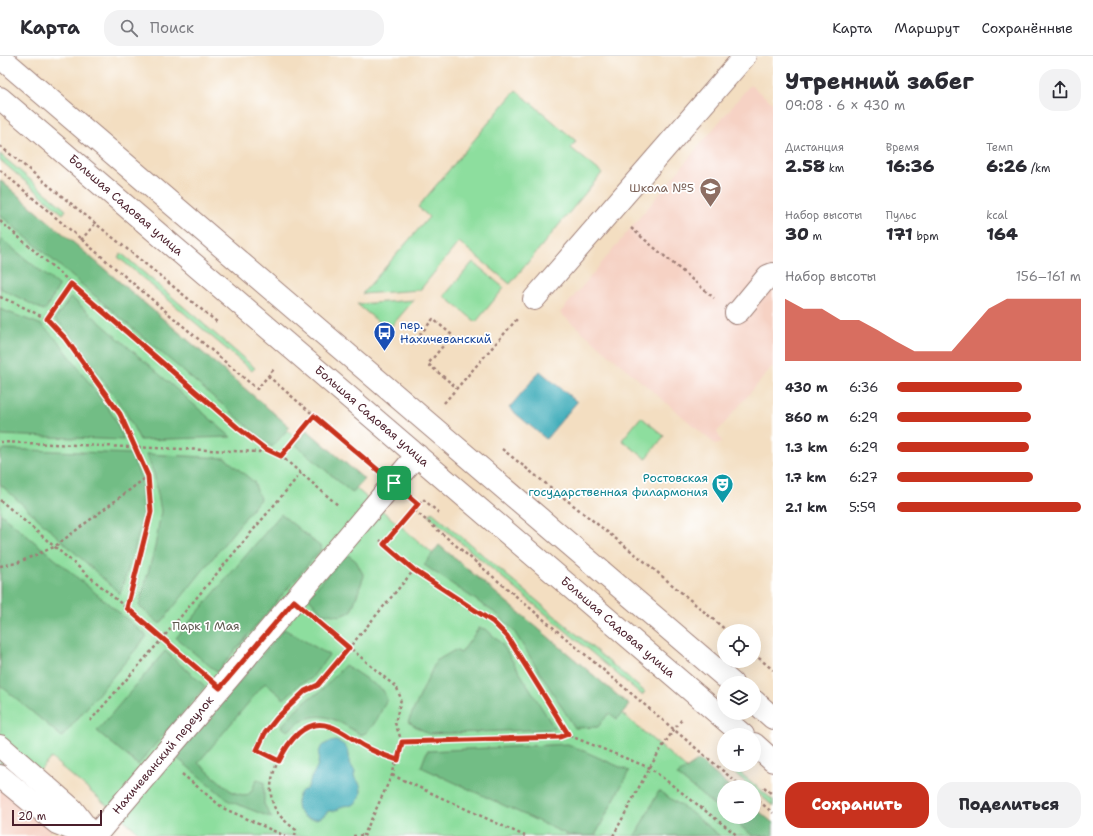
<!DOCTYPE html>
<html lang="ru">
<head>
<meta charset="utf-8">
<style>
  :root { --surface:#fff; --page:#f2f2f3; --text:#2b2b33; --muted:#7c7c81; --line:#e1e1e2; --accent:#c8321e }
  body { margin:0; font-family:"Shantell Sans",sans-serif; background:var(--page); color:var(--text); height:100vh; display:flex; flex-direction:column; font-size:15px; white-space:nowrap }
  * { box-sizing:border-box; margin:0 }
  p { font-size:13px; color:var(--muted) }
  .icon { flex:none; width:22px; height:22px; fill:none; stroke:currentColor; stroke-width:2; stroke-linecap:round; stroke-linejoin:round }
  .map { position:relative; flex:1; overflow:hidden }
  .sheet { display:flex; flex-direction:column; background:var(--surface); width:320px }
  .sheet>* { flex:none }
  .controls { position:absolute; left:717px; top:568px; display:grid; gap:8px }
  .controls a { display:grid; place-items:center; width:44px; height:44px; border-radius:50%; background:var(--surface); box-shadow:0 4px 16px #0002; font-size:20px }
  .scale { position:absolute; left:12px; bottom:10px; width:90px; box-sizing:border-box; padding-left:4px; border:2px solid #4a1f2b; border-top:0; font-size:11px; line-height:14px; white-space:nowrap; color:#4a1f2b; -webkit-text-stroke:3px #fff; paint-order:stroke }
  .pin { position:absolute; display:grid; place-items:center; width:34px; height:34px; color:#fff; margin:-17px; border-radius:8px; box-shadow:0 2px 6px #0006 }
  .round { display:grid; place-items:center; flex:none; width:42px; height:42px; border-radius:16px; background:var(--page) }
  .summary { display:flex; align-items:center; justify-content:space-between; height:68px; padding:0 12px }
  h1 { font-size:22px; font-weight:800; line-height:30px }
  .figures { display:grid; grid-template-columns:repeat(3,1fr); gap:6px; height:68px; padding:4px 12px }
  .figures div { display:grid; align-content:center }
  .figures b { font-size:17px; font-weight:800 }
  .figures small { font-size:11px; font-weight:400 }
  .figures p { font-size:11px }
  .chart { height:112px; padding:8px 12px }
  .chart p { display:flex; justify-content:space-between }
  .chart svg { width:100%; height:72px; margin-top:4px; fill:var(--accent); opacity:.7 }
  .button { display:flex; gap:8px; margin-top:auto; padding:8px 12px }
  .button a { flex:1; height:46px; border-radius:16px; background:var(--accent); color:#fff; font-size:16px; font-weight:800; line-height:46px; text-align:center }
  .button a+a { background:var(--page); color:var(--text) }
  ul { padding:0 12px; list-style:none; font-size:13px }
  li { display:grid; grid-template-columns:64px 48px 1fr; align-items:center; height:30px }
  li i { height:10px; border-radius:5px; background:var(--accent) }
  header { display:flex; align-items:center; gap:24px; box-sizing:border-box; height:56px; padding:0 20px; background:var(--surface); border-bottom:1px solid var(--line) }
  header strong { font-size:19px }
  nav { display:flex; gap:22px; margin-inline-start:auto; font-size:14px }
  .search { width:280px; height:36px; background:var(--page); display:flex; align-items:center; gap:10px; box-sizing:border-box; padding:0 14px; border-radius:16px; color:var(--muted); font-size:15px }
  main { display:flex; flex:1; min-height:0 }
  .map>svg:first-child { display:block }
  .built { fill:#f6d2c4 }
  .green { fill:#8dde9e; stroke:#6c7e64 }
  .forest { fill:#72bd85; stroke:#5e6e58 }
  .water { fill:#3cacb9; stroke:#436672 }
  .lines { fill:none; stroke-linecap:round; stroke-linejoin:round }
  .minor-casing { stroke:#9e7e76; stroke-width:24 }
  .major-casing { stroke:#9e7e76; stroke-width:24 }
  .path { stroke:#9e7e76; stroke-width:2.5; stroke-dasharray:3 3; stroke-linecap:butt }
  .minor { stroke:#fff; stroke-width:22 }
  .major { stroke:#fff; stroke-width:22 }
  .route-casing { stroke:#fff; stroke-width:8 }
  .route { stroke:#c8321e; stroke-width:5 }
  .labels { text-anchor:middle; dominant-baseline:central; stroke-width:3.5; stroke-linejoin:round; paint-order:stroke }
  .education-label { font-size:12px; fill:#785e54; stroke:#fff; text-anchor:end }
  .street-label { font-size:12px; fill:#4a1f2b; stroke:#fff }
  .transit-label { font-size:12px; fill:#164399; stroke:#fff; text-anchor:start }
  .culture-label { font-size:12px; fill:#0d838f; stroke:#fff; text-anchor:end }
  .park-label { font-size:12px; fill:#5e584e; stroke:#fff }
</style>
</head>
<body>
<header>
<strong>Карта</strong>
<div class="search"><svg class="icon" aria-label="search" viewBox="0 0 24 24"><circle cx="10" cy="10" r="6"/><path d="M15 15l6 6"/></svg>Поиск</div>
<nav><a>Карта</a><a>Маршрут</a><a>Сохранённые</a></nav>
</header>
<main>
<div class="map">
<svg width="773" height="780" viewBox="0 0 773 780">
  <rect width="100%" height="100%" fill="#fff"/>
  <filter id="ink" filterUnits="userSpaceOnUse"><feTurbulence type="fractalNoise" baseFrequency=".025" numOctaves="2"/><feDisplacementMap in="SourceGraphic" scale="8" xChannelSelector="R" yChannelSelector="G"/><feConvolveMatrix kernelMatrix="1 2 1 2 8 2 1 2 1" color-interpolation-filters="sRGB"/></filter>
  <filter id="wash" filterUnits="userSpaceOnUse"><feTurbulence type="fractalNoise" baseFrequency=".012" numOctaves="4" result="noise"/><feDisplacementMap in="SourceGraphic" scale="16" xChannelSelector="R" yChannelSelector="G"/><feGaussianBlur stdDeviation="0.9" result="paint"/><feColorMatrix in="noise" values="0 0 0 0 0 0 0 0 0 0 0 0 0 0 0 0 0 1.4 0 .05"/><feComposite in="paint" operator="in"/></filter>
  <g filter="url(#wash)">
    <rect width="100%" height="100%" fill="#f3dec1"/>
    <g class="built">
      <polygon points="750,29 773,47 773,311 772,311 717,376 722,386 715,388 560,257"/>
      <polygon points="0,709 61,763 46,780 0,780"/>
    </g>
    <g class="green">
      <polygon points="516,34 576,85 571,92 602,117 510,228 459,186 420,234 362,238 429,161 418,151"/>
      <polygon points="0,98 66,154 63,158 0,104"/>
      <polygon points="0,131 724,744 724,761 745,761 767,780 143,780 51,702 25,731 0,709"/>
      <polygon points="121,197 255,312 252,315 118,201"/>
      <polygon points="473,206 504,232 476,266 444,240"/>
      <polygon points="414,244 388,274 357,248"/>
      <polygon points="641,361 664,380 646,403 622,384"/>
      <polygon points="432,456 645,636 642,639 429,460"/>
      <polygon points="725,709 731,709 773,744 773,750 754,734 754,731 751,731"/>
    </g>
    <g class="forest">
      <polygon points="0,124 290,371 272,391 0,159"/>
      <polygon points="0,182 59,230 45,255 0,232"/>
      <polygon points="71,241 231,381 140,384 125,355 70,278 55,263"/>
      <polygon points="0,253 42,269 60,287 114,361 124,384 0,379"/>
      <polygon points="307,374 364,423 352,437 295,388"/>
      <polygon points="4,393 131,398 141,422 144,455 136,488 120,538 0,428 0,398"/>
      <polygon points="146,398 225,402 254,426 260,443 160,568 139,550 155,491 161,455 154,418"/>
      <polygon points="0,457 147,580 62,681 0,629"/>
      <polygon points="281,458 322,492 217,616 176,582"/>
      <polygon points="439,489 629,649 617,663 609,657 598,671 575,672 513,574 498,559 424,509"/>
      <polygon points="347,498 356,505 364,520 351,556 340,560 322,557 308,541"/>
      <polygon points="479,572 486,573 502,588 555,673 429,678 408,666 436,605 455,594 461,597"/>
      <polygon points="284,573 329,599 311,623 300,628 284,643 265,627 198,707 232,736 246,740 251,736 257,723 264,726 264,748 272,762 229,745 176,701"/>
      <polygon points="165,595 205,630 138,709 97,675"/>
      <path d="M 345,609 L 383,634 L 387,643 C 381,654 374,675 361,679 C 332,661 317,650 288,675 L 281,671 L 295,654 L 309,642 L 320,636 Z"/>
      <polygon points="568,688 629,715 595,780 570,780 421,711 427,695"/>
      <polygon points="699,704 730,731 724,731 724,757 677,719"/>
      <polygon points="659,735 689,755 720,780 635,780"/>
      <polygon points="754,751 773,767 773,780 753,780 729,761 754,761"/>
    </g>
    <g class="water">
      <polygon points="540,315 577,346 546,383 509,352"/>
      <path d="M 336,685 C 346,688 351,696 349,707 L 355,715 L 354,721 C 363,728 364,742 353,749 C 350,750 347,749 343,750 C 341,751 338,754 335,755 L 328,755 C 320,768 298,765 297,748 C 297,743 299,737 303,734 C 304,734 305,734 306,733 C 309,731 310,725 311,722 C 313,718 317,712 318,708 C 319,701 317,696 322,691 C 326,686 330,686 336,685 Z"/>
    </g>
  </g>
  <g filter="url(#ink)">
    <g class="lines">
      <defs>
        <g id="minor">
          <polyline points="534,243 745,0"/>
          <polyline points="736,257 739,255 768,220 773,218"/>
          <polyline points="0,690 72,753 93,780"/>
          <polyline points="0,720 57,767 90,780"/>
          <polyline points="95,780 417,399"/>
        </g>
        <g id="major">
          <polyline points="0,1 732,627"/>
          <polyline points="0,42 743,679"/>
          <polyline points="754,645 773,662"/>
          <polyline points="754,688 773,705"/>
        </g>
      </defs>
      <use href="#minor" class="minor-casing"/>
      <use href="#major" class="major-casing"/>
      <g class="path">
        <polyline points="0,90 217,266"/>
        <polyline points="0,114 257,333 274,313"/>
        <polyline points="0,165 238,372 264,392 281,400 339,450"/>
        <polyline points="631,172 714,242"/>
        <polyline points="81,184 95,168"/>
        <polyline points="0,241 17,248 47,263 65,282 119,358 148,420 151,456 127,552"/>
        <polyline points="47,263 71,228"/>
        <polyline points="412,288 433,263 452,279 428,308 457,332"/>
        <polyline points="268,320 372,409"/>
        <polyline points="444,347 517,263"/>
        <polyline points="0,386 259,396 263,392"/>
        <polyline points="502,393 644,505 727,575"/>
        <polyline points="281,400 314,360"/>
        <polyline points="0,444 200,615"/>
        <polyline points="439,457 423,443 414,454 742,731"/>
        <polyline points="380,484 414,514 493,566 507,580 568,679"/>
        <polyline points="384,488 414,454"/>
        <polyline points="0,510 17,507 54,491 148,420"/>
        <polyline points="315,562 397,632 401,643 395,667 402,686 392,719 364,779 366,780"/>
        <polyline points="754,598 773,614"/>
        <polyline points="90,665 162,583 301,417"/>
        <polyline points="402,686 560,681 568,679 650,712 738,780"/>
        <path d="M 279,705 L 257,694 C 270,666 290,643 318,629 L 414,514"/>
        <polyline points="182,718 223,752 285,780"/>
        <polyline points="392,719 525,780"/>
        <polyline points="764,731 773,739"/>
        <polyline points="754,741 773,757"/>
        <path d="M 295,780 L 296,774 C 285,765 275,758 272,744 C 265,718 291,668 320,669 C 338,669 351,683 366,691 C 376,697 387,700 398,704"/>
        <polyline points="353,780 364,779"/>
        <path d="M 613,780 C 635,740 654,698 683,662"/>
      </g>
      <use href="#minor" class="minor"/>
      <use href="#major" class="major"/>
    </g>
  </g>
  <g class="lines" filter="url(#ink)">
    <defs>
      <path id="route" d="M 71,228 L 238,372 L 264,392 L 281,400 L 314,360 L 418,448 L 384,488 L 414,514 L 493,566 L 507,580 L 568,678 L 560,681 L 402,686 L 398,704 C 386,700 376,697 366,691 C 354,685 343,674 329,670 C 305,662 288,686 279,705 L 257,694 L 265,677 L 277,662 L 305,635 L 318,629 L 349,592 L 294,545 L 220,632 L 127,552 L 151,456 L 148,420 L 120,358 L 65,282 L 47,263 Z"/>
    </defs>
    <use href="#route" class="route-casing"/>
    <use href="#route" class="route"/>
  </g>
  <defs>
    <symbol id="school-pin" viewBox="-11 -11 22 30"><path d="M0 17L-7.5 6A9.5 9.5 0 1 1 7.5 6Z" fill="#8d6e63" stroke="#fff"/><path d="M0-5L7-2L0 1L-7-2ZM-4 1L0 2.5L4 1V4Q0 6-4 4Z" fill="#fff"/></symbol>
    <symbol id="bus-pin" viewBox="-11 -11 22 30"><path d="M0 17L-7.5 6A9.5 9.5 0 1 1 7.5 6Z" fill="#1a4fb4" stroke="#fff"/><path d="M-5-6H5V4H4V6H2V4H-2V6H-4V4H-5ZM-3.5-4V0h7V-4ZM-3.5 1.2v1.5H-2V1.2ZM2 1.2v1.5H3.5V1.2Z" fill="#fff"/></symbol>
    <symbol id="theatre-pin" viewBox="-11 -11 22 30"><path d="M0 17L-7.5 6A9.5 9.5 0 1 1 7.5 6Z" fill="#0f9aa8" stroke="#fff"/><path d="M-5-5.5Q0-4 5-5.5V0Q5 5 0 6Q-5 5-5 0ZM-3.3-2.5H-1v1.5H-3.3ZM1-2.5H3.3v1.5H1ZM-2.8 1Q0 5.5 2.8 1Z" fill="#fff"/></symbol>
  </defs>
  <g fill-rule="evenodd">
    <use href="#school-pin" x="698" y="120" width="25" height="34"/>
    <use href="#bus-pin" x="372" y="264" width="25" height="34"/>
    <use href="#theatre-pin" x="710" y="416" width="25" height="34"/>
  </g>
  <g class="labels">
    <g class="education-label">
      <text x="694" y="132">Школа №5</text>
    </g>
    <g class="street-label">
      <text transform="translate(126 149) rotate(41)">Большая Садовая улица</text>
      <text transform="translate(372 360) rotate(41)">Большая Садовая улица</text>
      <text transform="translate(618 571) rotate(41)">Большая Садовая улица</text>
      <text transform="translate(163 699) rotate(-50)">Нахичеванский переулок</text>
    </g>
    <g class="transit-label">
      <text x="400" y="269">пер.<tspan x="400" dy="14">Нахичеванский</tspan></text>
    </g>
    <g class="culture-label">
      <text x="708" y="422">Ростовская<tspan x="708" dy="14">государственная филармония</tspan></text>
    </g>
    <g class="park-label">
      <text x="206" y="570">Парк 1 Мая</text>
    </g>
  </g>
</svg>
<div class="controls">
<a><svg class="icon" aria-label="locate" viewBox="0 0 24 24"><circle cx="12" cy="12" r="6"/><path d="M12 2v4M12 18v4M2 12h4M18 12h4"/></svg></a>
<a><svg class="icon" aria-label="layers" viewBox="0 0 24 24"><path d="M12 4l9 5-9 5-9-5zM3 14l9 5 9-5"/></svg></a>
<a>+</a>
<a>−</a>
</div>
<div class="scale">20 m</div>
<div class="pin" style="left:394px;top:427px;background:#1e9e55"><svg class="icon" aria-label="arrive" viewBox="0 0 24 24"><path d="M6 21V4h12l-3 4 3 4H6"/></svg></div>
</div>
<section class="sheet">
<div class="summary"><div><h1>Утренний забег</h1><p>09:08 · 6 × 430 m</p></div><a class="round"><svg class="icon" aria-label="share" viewBox="0 0 24 24"><path d="M12 15V3M7 8l5-5 5 5M5 13v7h14v-7"/></svg></a></div>
<div class="figures">
<div><p>Дистанция</p><b>2.58<small> km</small></b></div>
<div><p>Время</p><b>16:36</b></div>
<div><p>Темп</p><b>6:26<small> /km</small></b></div>
</div>
<div class="figures">
<div><p>Набор высоты</p><b>30<small> m</small></b></div>
<div><p>Пульс</p><b>171<small> bpm</small></b></div>
<div><p>kcal</p><b>164</b></div>
</div>
<div class="chart"><p><span>Набор высоты</span>156–161 m</p>
<svg viewBox="0 0 160 44" preserveAspectRatio="none"><path d="M0 44V6L10 12L20 12L30 19L40 19L50 25L60 32L70 38L80 38L90 38L100 25L110 12L120 6L130 6L140 6L150 6L160 6V44z"/></svg>
</div>
<ul>
<li><b>430 m</b>6:36<i style="width:68%"></i></li>
<li><b>860 m</b>6:29<i style="width:73%"></i></li>
<li><b>1.3 km</b>6:29<i style="width:72%"></i></li>
<li><b>1.7 km</b>6:27<i style="width:74%"></i></li>
<li><b>2.1 km</b>5:59<i style="width:100%"></i></li>
</ul>
<div class="button"><a>Сохранить</a><a>Поделиться</a></div>
</section>
</main>
</body>
</html>
